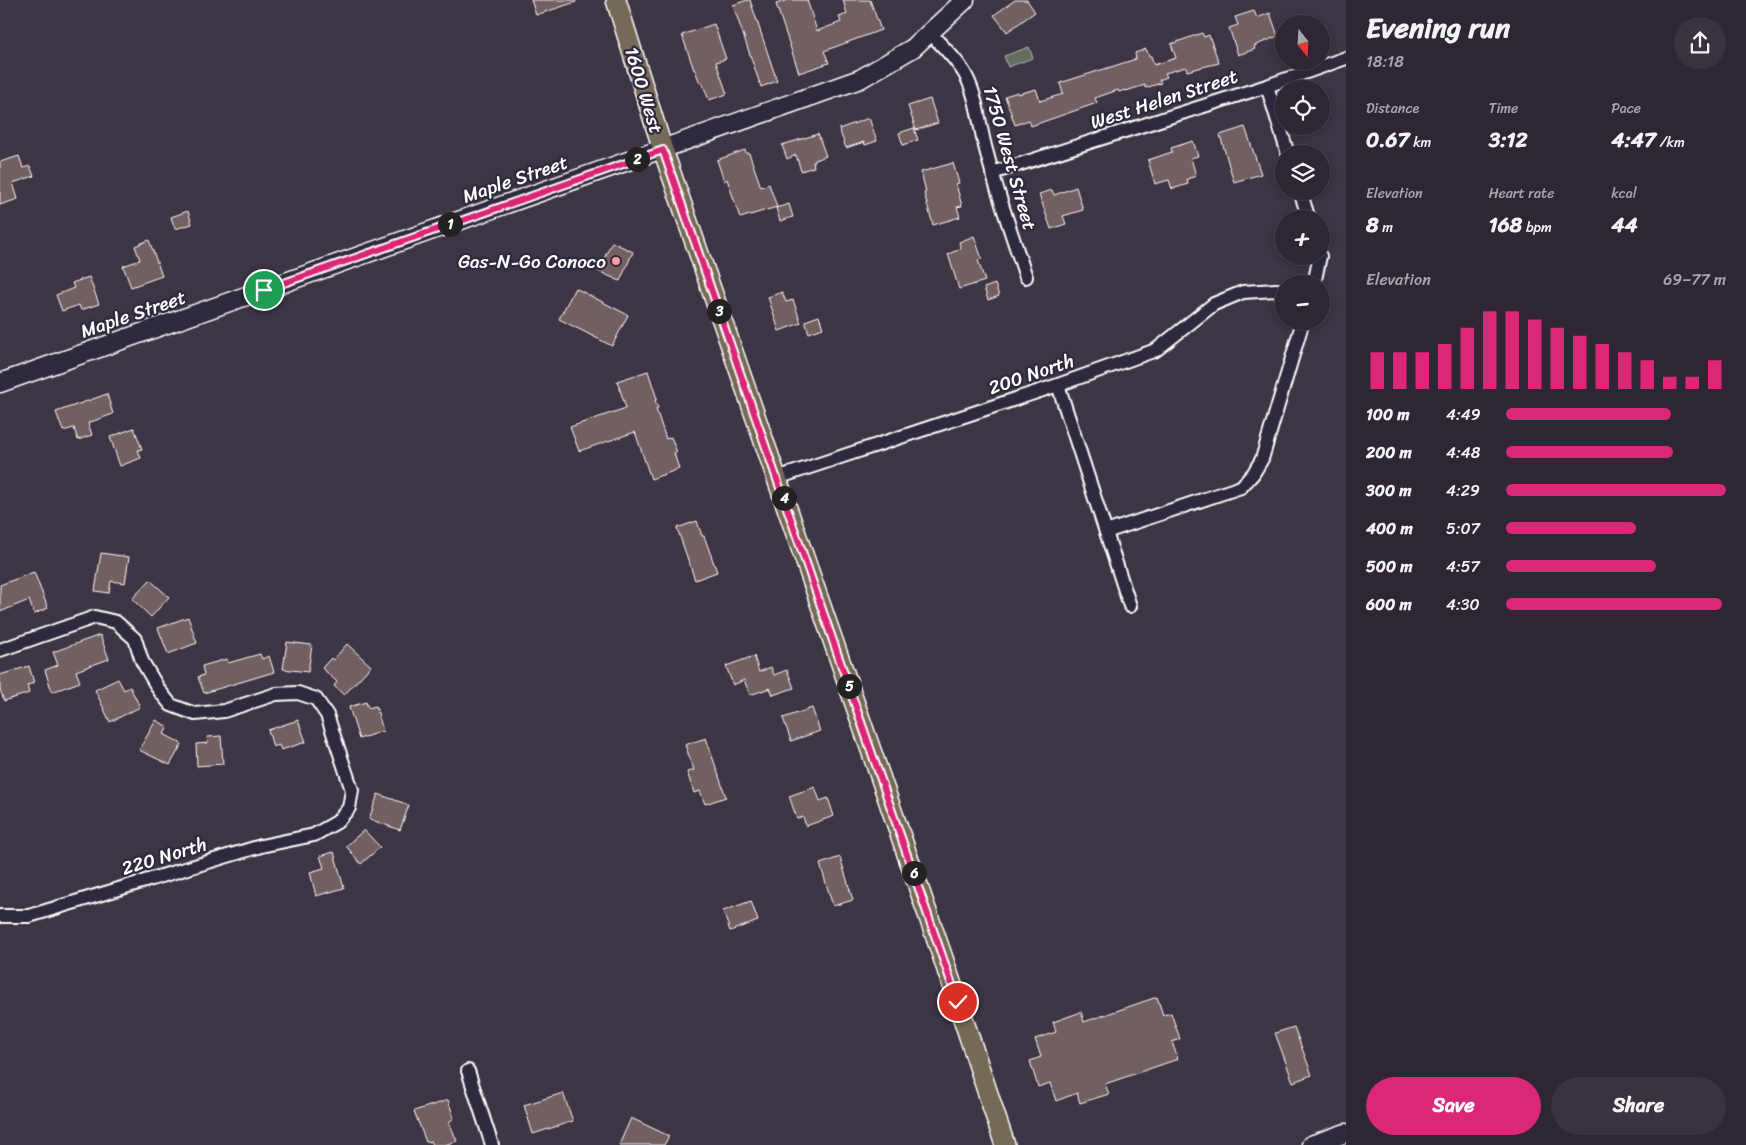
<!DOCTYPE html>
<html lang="en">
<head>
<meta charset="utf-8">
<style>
  :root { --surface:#2e2733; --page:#3a333f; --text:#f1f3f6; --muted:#a7a5ac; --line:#49444e; --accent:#db2777 }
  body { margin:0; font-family:Sriracha,sans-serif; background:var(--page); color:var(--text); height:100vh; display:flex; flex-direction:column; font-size:19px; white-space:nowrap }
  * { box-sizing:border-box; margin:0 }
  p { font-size:16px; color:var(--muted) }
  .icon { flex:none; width:28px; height:28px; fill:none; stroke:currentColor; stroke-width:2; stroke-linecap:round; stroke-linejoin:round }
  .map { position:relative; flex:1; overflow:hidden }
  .panel { display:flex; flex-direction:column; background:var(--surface); width:400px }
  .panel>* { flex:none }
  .needle { width:32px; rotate:162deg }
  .tools { position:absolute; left:1275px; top:15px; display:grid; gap:10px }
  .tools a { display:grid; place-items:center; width:55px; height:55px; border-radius:50%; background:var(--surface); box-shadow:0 2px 8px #0003,0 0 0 1px var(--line); font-size:25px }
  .pin { position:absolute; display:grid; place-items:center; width:42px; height:42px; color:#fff; margin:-21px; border:2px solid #fff; border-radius:50%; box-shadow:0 1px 5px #0007 }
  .km { position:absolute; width:25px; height:25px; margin:-12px; border-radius:50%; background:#222; color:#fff; font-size:14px; line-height:25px; text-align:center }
  .round { display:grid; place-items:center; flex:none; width:52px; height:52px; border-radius:26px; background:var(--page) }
  .overview { display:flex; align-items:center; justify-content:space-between; height:85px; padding:0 20px }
  h1 { font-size:28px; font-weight:800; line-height:38px }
  .metrics { display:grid; grid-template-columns:repeat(3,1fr); gap:8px; height:85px; padding:5px 20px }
  .metrics div { display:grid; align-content:center }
  .metrics b { font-size:21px; font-weight:800 }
  .metrics small { font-size:14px; font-weight:400 }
  .metrics p { font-size:14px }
  .chart { height:140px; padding:10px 20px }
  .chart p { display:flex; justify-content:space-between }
  .chart svg { width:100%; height:90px; margin-top:5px; stroke:var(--accent); stroke-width:6 }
  .cta { display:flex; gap:10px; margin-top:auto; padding:10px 20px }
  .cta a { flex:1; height:58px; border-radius:30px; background:var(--accent); color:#fff; font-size:20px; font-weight:800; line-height:58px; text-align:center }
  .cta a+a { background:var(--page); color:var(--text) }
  ul { padding:0 20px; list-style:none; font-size:16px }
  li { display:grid; grid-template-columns:80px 60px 1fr; align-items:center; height:38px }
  li i { height:12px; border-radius:6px; background:var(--accent) }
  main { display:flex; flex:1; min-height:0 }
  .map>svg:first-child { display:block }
  .green { fill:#656d61; stroke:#b2b6b0 }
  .building { fill:#735e60; stroke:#fff }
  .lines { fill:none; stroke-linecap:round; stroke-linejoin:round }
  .street-casing { stroke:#fff; stroke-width:16 }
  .secondary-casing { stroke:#fff; stroke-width:21 }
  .primary-casing { stroke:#fff; stroke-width:22 }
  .street { stroke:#2f2a3d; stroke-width:12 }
  .secondary { stroke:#2f2a3d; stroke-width:18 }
  .primary { stroke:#746b55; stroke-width:19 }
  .route-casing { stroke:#fff; stroke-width:10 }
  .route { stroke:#db2777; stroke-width:6 }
  .poi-dot { fill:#ff9aa2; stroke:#2f2a3d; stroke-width:2 }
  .labels { text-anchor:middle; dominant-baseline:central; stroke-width:4.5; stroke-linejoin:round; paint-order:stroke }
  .street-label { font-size:19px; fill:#fff; stroke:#2f2a3d }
  .poi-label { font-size:19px; fill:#fff; stroke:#2f2a3d; text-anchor:end }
</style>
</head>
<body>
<main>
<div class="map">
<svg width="1346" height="1145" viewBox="0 0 1346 1145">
  <rect width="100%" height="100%" fill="#3d3444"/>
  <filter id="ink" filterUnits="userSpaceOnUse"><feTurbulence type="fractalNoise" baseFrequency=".02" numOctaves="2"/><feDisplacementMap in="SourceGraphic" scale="10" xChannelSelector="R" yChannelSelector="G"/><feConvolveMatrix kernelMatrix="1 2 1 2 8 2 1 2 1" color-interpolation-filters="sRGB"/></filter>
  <g filter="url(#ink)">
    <polygon class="green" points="1029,47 1033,58 1008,67 1004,56"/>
    <g class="building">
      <polygon points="531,0 575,0 576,2 536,15"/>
      <polygon points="747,0 750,0 777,81 761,87 733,5"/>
      <polygon points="788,0 807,0 817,31 841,22 839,17 847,14 843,0 870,0 881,30 824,51 829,63 799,73 776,4"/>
      <polygon points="1015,0 1027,0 1035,12 1007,32 994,15"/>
      <polygon points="1254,11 1257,18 1270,13 1278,36 1254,46 1255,49 1238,55 1229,28 1238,25 1235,17"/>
      <polygon points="714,24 726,59 716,62 727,94 709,100 702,82 700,83 695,70 694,70 682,35"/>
      <polygon points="1202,33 1204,37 1209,35 1219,63 1187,71 1186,67 1165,73 1167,77 1159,80 1161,83 1145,88 1145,85 1126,91 1125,90 1119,92 1118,90 1095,98 1097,103 1031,126 1029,120 1015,125 1005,96 1018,92 1018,94 1036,89 1040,101 1063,94 1060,83 1136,59 1135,53 1146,49 1149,56 1151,56 1154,65 1176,58 1171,44"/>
      <polygon points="930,99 938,123 916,130 908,106"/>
      <polygon points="869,118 877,141 865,145 864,142 846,148 839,129"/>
      <polygon points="1245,127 1261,174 1234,182 1220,135"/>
      <polygon points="914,128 918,140 903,145 899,133"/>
      <polygon points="818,134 826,156 815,160 815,162 813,162 814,167 801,171 796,155 787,159 782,145"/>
      <polygon points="1193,141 1198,156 1191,158 1196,176 1187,179 1188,184 1172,189 1169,180 1155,184 1148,160 1172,152 1171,148"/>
      <polygon points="745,150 746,153 749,153 761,187 769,184 777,207 740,218 727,179 724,181 717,160"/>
      <polygon points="19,156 23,168 30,166 34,176 13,183 18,199 0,205 0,162"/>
      <polygon points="953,163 959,183 956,184 962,206 957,207 960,217 933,225 924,193 926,192 921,172"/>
      <polygon points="1076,187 1083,210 1063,216 1066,224 1051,229 1039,194 1052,190 1054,195"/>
      <polygon points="789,204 793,217 780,221 776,208"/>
      <polygon points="188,211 192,224 175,229 171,217"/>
      <polygon points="974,236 982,259 978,260 985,281 959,289 948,254 961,249 959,242"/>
      <polygon points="149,240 162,276 131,287 123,266 140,260 135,246"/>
      <polygon points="612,242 633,252 620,281 598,271"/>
      <polygon points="89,277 99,304 81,310 79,305 62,311 56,295 74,288 72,283"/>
      <polygon points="995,284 999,296 988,300 984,288"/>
      <polygon points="575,288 628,315 612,346 559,319"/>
      <polygon points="782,292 786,302 793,300 801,323 779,331 768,297"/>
      <polygon points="819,316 823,328 809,333 805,321"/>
      <polygon points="648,371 657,399 655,400 658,408 656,409 666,439 671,437 677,452 674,453 679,469 651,479 635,432 579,451 570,427 626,408 617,381"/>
      <polygon points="107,394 113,414 88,423 92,435 78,440 74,428 63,431 56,412"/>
      <polygon points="134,428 142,449 138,450 141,458 120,466 110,437"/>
      <polygon points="697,521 702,536 704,536 717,572 695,580 677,528"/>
      <polygon points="101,553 129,557 125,583 111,581 109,593 95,591"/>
      <polygon points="34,572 48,608 34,614 29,600 0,612 0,585"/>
      <polygon points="150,580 169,597 151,617 132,599"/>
      <polygon points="188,617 197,643 168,654 158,628"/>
      <polygon points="100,635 109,659 76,671 80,682 52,692 45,670 58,665 53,652"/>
      <polygon points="287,642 312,645 308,672 283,669"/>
      <polygon points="347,644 371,666 344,695 334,686 337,682 322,668 331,658 333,660"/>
      <polygon points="260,654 262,659 269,656 274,672 204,693 198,677 204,675 202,666 227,659 228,663"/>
      <polygon points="754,656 759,672 771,667 774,675 787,670 794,688 773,695 770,688 750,695 744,680 733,685 726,666"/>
      <polygon points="29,666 34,683 27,685 29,693 4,701 0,689 0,675"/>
      <polygon points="118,679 124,690 130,687 140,707 110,722 95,690"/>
      <polygon points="366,702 368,708 376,706 383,731 359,739 349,707"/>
      <polygon points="812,708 820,731 791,741 783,718"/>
      <polygon points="156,720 168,727 164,734 182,744 170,765 139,750"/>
      <polygon points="298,720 306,742 281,750 279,745 273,747 268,730"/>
      <polygon points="221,736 223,764 197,766 196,744 208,743 207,737"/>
      <polygon points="706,738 726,797 705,804 700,791 694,793 687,772 694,770 685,745"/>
      <polygon points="815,787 820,801 828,798 834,816 806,826 803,817 797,819 789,796"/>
      <polygon points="378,794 409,805 400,830 369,819"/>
      <polygon points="364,830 380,847 361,864 346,846"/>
      <polygon points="334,852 344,888 316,896 310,872 324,868 320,856"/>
      <polygon points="840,857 853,900 833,906 820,864"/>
      <polygon points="751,901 758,921 730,931 723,911"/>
      <polygon points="1157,997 1163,1015 1171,1013 1180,1039 1172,1042 1178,1059 1105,1084 1109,1094 1080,1103 1077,1093 1056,1101 1050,1083 1038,1087 1030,1061 1041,1057 1035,1039 1056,1032 1053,1022 1081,1012 1084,1022"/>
      <polygon points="1294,1027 1312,1075 1293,1082 1275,1033"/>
      <polygon points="563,1093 573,1121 533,1134 524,1105"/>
      <polygon points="448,1100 454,1118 449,1122 457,1141 444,1145 433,1145 431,1141 426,1142 414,1111"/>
      <polygon points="631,1118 669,1136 664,1145 619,1145"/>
    </g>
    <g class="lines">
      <defs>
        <g id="street">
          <path d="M 929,32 C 942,46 957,59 966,76 C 978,99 979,125 986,150 C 997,193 1012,235 1026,277"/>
          <polyline points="1267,86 1288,154"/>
          <polyline points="992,173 1267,86 1346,58"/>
          <polyline points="1300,191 1309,219"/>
          <polyline points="1314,284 1320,256"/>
          <polyline points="1058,385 1130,606"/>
          <polyline points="777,478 1058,385 1156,350 1214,304 1243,292 1276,290 1284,291"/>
          <polyline points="1106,532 1241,487 1253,474 1262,459 1303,321"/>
          <polyline points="0,650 95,617 116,622 135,639 142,661 159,690 171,705 195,714 224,711 276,694 298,693 316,699 327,715 352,790 349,808 337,822 314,835 261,846 29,916 0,916"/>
          <polyline points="468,1071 492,1145"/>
        </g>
        <g id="secondary">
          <polyline points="0,383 860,79 913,48 965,0"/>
          <polyline points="1311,1145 1346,1133"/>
        </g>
        <polyline id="primary" points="616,0 663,150 943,958 1005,1145"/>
      </defs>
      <use href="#street" class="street-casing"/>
      <use href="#secondary" class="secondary-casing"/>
      <use href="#primary" class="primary-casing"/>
      <use href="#street" class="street"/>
      <use href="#secondary" class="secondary"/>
      <use href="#primary" class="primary"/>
    </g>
  </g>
  <g class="lines" filter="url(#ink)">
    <defs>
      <polyline id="route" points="264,290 663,150 958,1002"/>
    </defs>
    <use href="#route" class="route-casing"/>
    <use href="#route" class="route"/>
  </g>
  <circle class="poi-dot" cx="616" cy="261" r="5"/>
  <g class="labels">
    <g class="street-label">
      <text transform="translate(644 90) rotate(73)">1600 West</text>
      <text transform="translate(1164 99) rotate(-18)">West Helen Street</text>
      <text transform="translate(1010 158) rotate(74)">1750 West Street</text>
      <text transform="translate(515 179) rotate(-19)">Maple Street</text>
      <text transform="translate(133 314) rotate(-19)">Maple Street</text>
      <text transform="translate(1031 374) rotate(-19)">200 North</text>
      <text transform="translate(164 856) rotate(-17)">220 North</text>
    </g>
    <g class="poi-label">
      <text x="606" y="261">Gas-N-Go Conoco</text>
    </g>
  </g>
</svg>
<div class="tools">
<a><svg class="needle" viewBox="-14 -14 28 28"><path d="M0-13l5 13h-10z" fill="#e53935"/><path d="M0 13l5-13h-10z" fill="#a7a5ac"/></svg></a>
<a><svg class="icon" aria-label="locate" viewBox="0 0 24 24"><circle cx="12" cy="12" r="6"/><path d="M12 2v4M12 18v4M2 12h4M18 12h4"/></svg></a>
<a><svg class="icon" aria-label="layers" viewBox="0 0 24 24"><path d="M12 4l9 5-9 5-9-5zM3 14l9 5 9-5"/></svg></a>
<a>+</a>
<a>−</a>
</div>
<div class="pin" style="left:264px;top:290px;background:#1e9e55"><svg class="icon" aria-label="arrive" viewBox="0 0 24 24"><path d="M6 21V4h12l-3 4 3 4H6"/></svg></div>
<div class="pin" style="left:958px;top:1002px;background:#d93025"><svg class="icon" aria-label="check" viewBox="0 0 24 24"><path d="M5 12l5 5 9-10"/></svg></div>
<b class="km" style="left:450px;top:224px">1</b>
<b class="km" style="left:637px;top:159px">2</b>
<b class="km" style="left:719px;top:311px">3</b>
<b class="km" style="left:784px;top:498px">4</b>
<b class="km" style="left:849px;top:686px">5</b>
<b class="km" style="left:914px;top:873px">6</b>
</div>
<section class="panel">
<div class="overview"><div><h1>Evening run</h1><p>18:18</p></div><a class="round"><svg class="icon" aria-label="share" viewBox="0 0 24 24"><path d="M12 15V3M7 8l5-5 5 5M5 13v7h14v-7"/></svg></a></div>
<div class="metrics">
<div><p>Distance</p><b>0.67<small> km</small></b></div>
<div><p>Time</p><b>3:12</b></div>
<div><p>Pace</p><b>4:47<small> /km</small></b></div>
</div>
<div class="metrics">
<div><p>Elevation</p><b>8<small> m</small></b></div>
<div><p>Heart rate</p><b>168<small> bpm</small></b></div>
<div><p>kcal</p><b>44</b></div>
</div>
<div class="chart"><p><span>Elevation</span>69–77 m</p>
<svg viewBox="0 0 160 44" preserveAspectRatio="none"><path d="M5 44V26M15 44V26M25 44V26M35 44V22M45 44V14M55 44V6M65 44V6M75 44V10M85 44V14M95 44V18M105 44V22M115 44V26M125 44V30M135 44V38M145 44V38M155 44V30"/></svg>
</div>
<ul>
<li><b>100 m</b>4:49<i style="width:75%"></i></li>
<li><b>200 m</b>4:48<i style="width:76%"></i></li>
<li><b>300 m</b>4:29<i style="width:100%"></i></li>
<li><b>400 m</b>5:07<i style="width:59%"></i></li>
<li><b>500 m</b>4:57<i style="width:68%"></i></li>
<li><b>600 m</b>4:30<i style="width:98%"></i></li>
</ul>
<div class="cta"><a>Save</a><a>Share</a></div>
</section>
</main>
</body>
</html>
